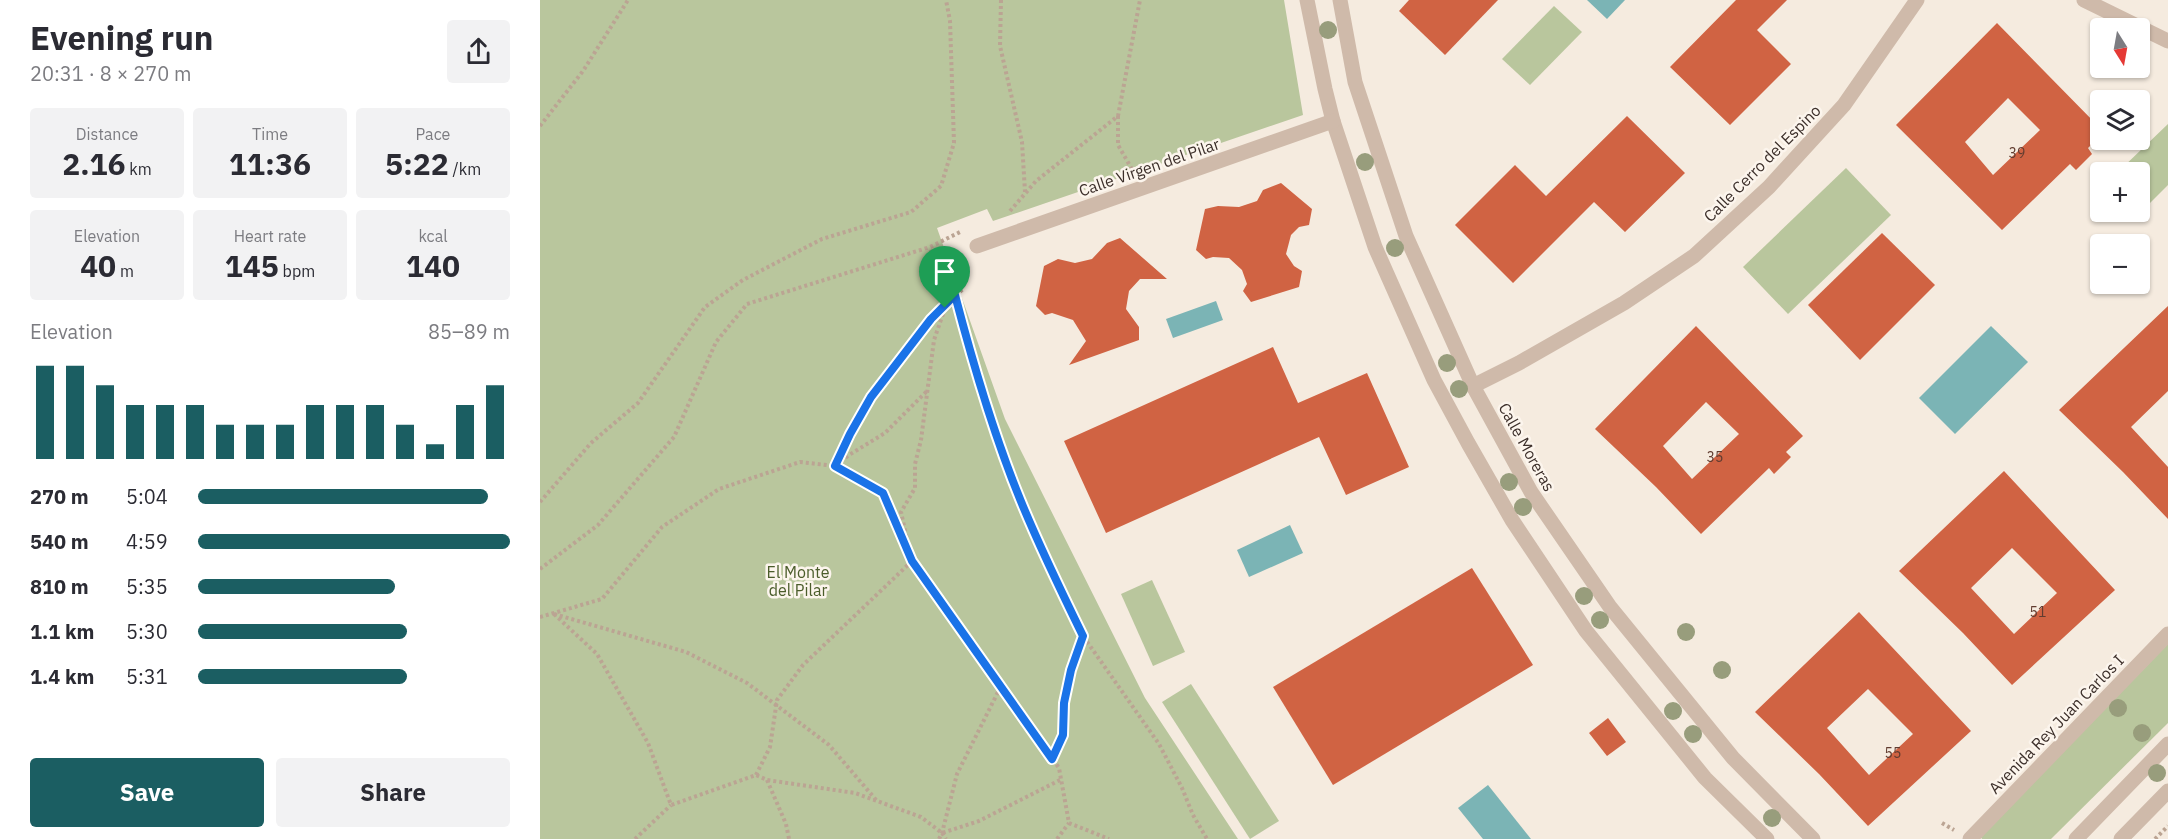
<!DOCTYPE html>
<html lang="en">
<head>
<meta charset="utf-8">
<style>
  :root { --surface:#fff; --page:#f2f2f3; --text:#2b2b33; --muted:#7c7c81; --accent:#1b5e62 }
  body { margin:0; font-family:"IBM Plex Sans",sans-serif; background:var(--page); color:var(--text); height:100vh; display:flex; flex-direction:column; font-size:22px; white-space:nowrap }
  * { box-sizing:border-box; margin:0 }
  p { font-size:20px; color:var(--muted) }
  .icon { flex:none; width:33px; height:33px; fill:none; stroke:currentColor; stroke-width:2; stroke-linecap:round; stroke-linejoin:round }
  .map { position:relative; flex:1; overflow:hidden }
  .drawer { display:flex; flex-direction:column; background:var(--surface); width:540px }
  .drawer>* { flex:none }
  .needle { width:39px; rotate:169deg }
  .controls { position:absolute; left:1550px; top:18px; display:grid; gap:12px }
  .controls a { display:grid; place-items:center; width:60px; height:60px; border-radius:6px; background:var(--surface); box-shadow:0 2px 4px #0004; font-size:30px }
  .pin { position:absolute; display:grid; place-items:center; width:51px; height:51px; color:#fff; margin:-62px -26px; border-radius:50% 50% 50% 0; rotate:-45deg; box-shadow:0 0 6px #0007 }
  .pin .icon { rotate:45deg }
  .round { display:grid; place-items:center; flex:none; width:63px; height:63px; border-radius:6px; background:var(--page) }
  .summary { display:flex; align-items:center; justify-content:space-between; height:102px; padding:0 30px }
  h1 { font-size:33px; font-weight:700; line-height:45px }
  .stats { display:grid; grid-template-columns:repeat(3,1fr); gap:9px; height:102px; padding:6px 30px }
  .stats div { display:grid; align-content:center; border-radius:6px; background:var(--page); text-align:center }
  .stats b { font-size:30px; font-weight:700 }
  .stats small { font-size:16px; font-weight:400 }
  .stats p { font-size:16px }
  .chart { height:168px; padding:12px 30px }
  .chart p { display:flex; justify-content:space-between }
  .chart svg { width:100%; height:108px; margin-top:6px; stroke:var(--accent); stroke-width:6 }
  .primary-button { display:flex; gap:12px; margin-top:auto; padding:12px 30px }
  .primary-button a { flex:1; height:69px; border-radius:6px; background:var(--accent); color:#fff; font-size:24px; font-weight:700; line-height:69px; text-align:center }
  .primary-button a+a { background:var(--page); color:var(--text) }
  ul { padding:0 30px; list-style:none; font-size:20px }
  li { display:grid; grid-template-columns:96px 72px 1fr; align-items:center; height:45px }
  li i { height:15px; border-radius:8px; background:var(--accent) }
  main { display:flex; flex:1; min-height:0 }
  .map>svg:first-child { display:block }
  .green { fill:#b9c69d }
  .water { fill:#7bb4b5 }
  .building { fill:#d06343; fill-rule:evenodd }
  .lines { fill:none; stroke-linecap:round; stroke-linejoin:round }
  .path { stroke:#bba493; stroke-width:4; stroke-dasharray:3 3; stroke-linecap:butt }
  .service { stroke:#cfbaaa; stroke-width:15 }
  .minor { stroke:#cfbaaa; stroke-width:15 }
  .tree { fill:#989d7c }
  .route-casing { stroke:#fff; stroke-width:12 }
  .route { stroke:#1a73e8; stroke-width:8 }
  .labels { text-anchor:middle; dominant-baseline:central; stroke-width:5; stroke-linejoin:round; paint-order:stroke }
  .number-label { font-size:14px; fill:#613c30 }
  .street-label { font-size:16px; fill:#3c2f2a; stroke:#fcf5ed }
  .park-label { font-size:16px; fill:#4b5d2b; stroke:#fcf5ed }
</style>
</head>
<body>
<main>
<section class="drawer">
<div class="summary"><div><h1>Evening run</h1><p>20:31 · 8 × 270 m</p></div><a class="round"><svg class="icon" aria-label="share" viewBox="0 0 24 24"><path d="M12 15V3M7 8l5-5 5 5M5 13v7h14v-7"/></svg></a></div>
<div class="stats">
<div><p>Distance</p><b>2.16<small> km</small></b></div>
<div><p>Time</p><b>11:36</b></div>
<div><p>Pace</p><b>5:22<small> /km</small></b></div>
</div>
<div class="stats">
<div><p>Elevation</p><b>40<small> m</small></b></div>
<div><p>Heart rate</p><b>145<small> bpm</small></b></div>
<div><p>kcal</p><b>140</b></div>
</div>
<div class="chart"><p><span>Elevation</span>85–89 m</p>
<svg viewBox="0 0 160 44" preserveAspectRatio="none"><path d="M5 44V6M15 44V6M25 44V14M35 44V22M45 44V22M55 44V22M65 44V30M75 44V30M85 44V30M95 44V22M105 44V22M115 44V22M125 44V30M135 44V38M145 44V22M155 44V14"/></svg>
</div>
<ul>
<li><b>270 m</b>5:04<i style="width:93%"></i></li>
<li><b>540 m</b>4:59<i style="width:100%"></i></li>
<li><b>810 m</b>5:35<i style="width:63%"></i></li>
<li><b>1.1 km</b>5:30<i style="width:67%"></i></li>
<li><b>1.4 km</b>5:31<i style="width:67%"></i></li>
</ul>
<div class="primary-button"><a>Save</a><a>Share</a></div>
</section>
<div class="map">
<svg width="1628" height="839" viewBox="0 0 1628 839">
  <rect width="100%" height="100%" fill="#f5ebdf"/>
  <g class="green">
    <polygon points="0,0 744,0 763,115 453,221 447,209 397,228 465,419 605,698 698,839 0,839"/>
    <polygon points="1014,6 1042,32 990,85 962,59"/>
    <polygon points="1628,124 1628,185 1610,203 1599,191 1599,172 1579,171"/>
    <polygon points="1306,168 1351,215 1248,314 1203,267"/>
    <polygon points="612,580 645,652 613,666 581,594"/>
    <polygon points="1628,644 1628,723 1511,839 1442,839 1440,836"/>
    <polygon points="651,684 739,821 710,839 622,702"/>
  </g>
  <g class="water">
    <polygon points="1047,0 1085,0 1067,19"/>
    <polygon points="676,301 683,320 633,338 626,319"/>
    <polygon points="1451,326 1488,362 1415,434 1379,398"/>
    <polygon points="750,525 763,553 709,577 697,550"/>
    <polygon points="948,785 991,839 943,839 918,808"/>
  </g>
  <g class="building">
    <polygon points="869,0 958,0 905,55 859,11"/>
    <polygon points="1196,0 1247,0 1217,30 1251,64 1190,125 1130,67"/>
    <path d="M 1457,23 L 1560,128 L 1560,136 L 1548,148 L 1552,154 L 1536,170 L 1530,164 L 1462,230 L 1356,125 ZM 1468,98 L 1500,130 L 1453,175 L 1425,142 Z"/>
    <polygon points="1087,116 1145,173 1085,232 1054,202 973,283 915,225 975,165 1006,196"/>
    <polygon points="741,183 772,209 769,225 759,227 751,235 746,254 754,266 762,271 759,287 711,302 703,291 707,284 702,270 689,258 673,257 666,259 656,250 665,209 678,206 699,207 717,201 723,190"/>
    <polygon points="1342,233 1395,285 1320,360 1268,305"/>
    <polygon points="580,238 627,279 600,279 589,291 586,309 599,327 599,340 529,365 546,341 533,320 512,313 505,315 496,306 504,266 518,259 535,263 552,259 567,243"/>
    <polygon points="1628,306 1628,391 1591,427 1628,467 1628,519 1583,472 1519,410"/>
    <path d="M 1156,326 L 1263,436 L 1246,452 L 1251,457 L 1234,474 L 1229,468 L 1161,534 L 1116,487 L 1055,429 ZM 1166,402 L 1199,434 L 1152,479 L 1123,446 Z"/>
    <polygon points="733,347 758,403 827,373 869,467 806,495 779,437 566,533 524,441"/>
    <path d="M 1464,471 L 1575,590 L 1472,685 L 1423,633 L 1359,571 ZM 1472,548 L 1517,593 L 1474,634 L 1431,588 Z"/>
    <polygon points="932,568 993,665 793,785 733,687"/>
    <path d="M 1319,612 L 1431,731 L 1328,826 L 1279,774 L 1215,712 ZM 1328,689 L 1373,734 L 1329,775 L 1287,728 Z"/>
    <polygon points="1068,718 1086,742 1067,756 1049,733"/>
  </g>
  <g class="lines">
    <g class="path">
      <polyline points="461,0 460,46 482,142 485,192"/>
      <polyline points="578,116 578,145 593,171"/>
      <polyline points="0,126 43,71 88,0"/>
      <polyline points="470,211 496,181 578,116 600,0"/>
      <polyline points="415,295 432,360 455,433 480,500 504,553 543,636 619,744 642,788 653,815 667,839"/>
      <polyline points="296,465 309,455 345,433 387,391"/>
      <polyline points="295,466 331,397 391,319 424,288"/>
      <polyline points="0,502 51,443 98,403 165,307 203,280 282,239 371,212 401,186 414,143 410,21 406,0"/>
      <polyline points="369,549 361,512 375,488 375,464 381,440 394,340 405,308 390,247"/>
      <polyline points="0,569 58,525 134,437 176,342 207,304 390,247 422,231"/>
      <polyline points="14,614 57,654 108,743 131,805 216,775 227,780 315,793 381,817 402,833 439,821 520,780"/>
      <polyline points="14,614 146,652 207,683 289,745 337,801"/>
      <polyline points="0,617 62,599 122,527 179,489 260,462 295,466 343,493 372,561 519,768 529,823 569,839"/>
      <polyline points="512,759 523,735 524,703 531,670 542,637"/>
      <polyline points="216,775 230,747 237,700 263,665 372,561 371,559"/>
      <polyline points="227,780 246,824 249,839"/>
      <polyline points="1402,823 1414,830"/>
      <polyline points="402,833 406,839"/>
      <polyline points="95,839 131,805"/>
      <polyline points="399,839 402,833 417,774 461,686"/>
      <polyline points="517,839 529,823"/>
      <polyline points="1615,839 1628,826"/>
    </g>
    <polyline class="service" points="1430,839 1628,634"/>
    <g class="minor">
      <polyline points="767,0 785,89 793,121 835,247 894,380 928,443 972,520 1046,631 1165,778 1227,839"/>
      <polyline points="800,0 815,82 866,236 933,386 991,492 1070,607 1193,758 1273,839"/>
      <polyline points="1544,0 1628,41"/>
      <polyline points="437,246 793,121"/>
      <polyline points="933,386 979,363 1084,303 1154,256 1229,187 1304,105 1377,0"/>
      <polyline points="1536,839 1628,744"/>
      <polyline points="1581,839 1628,791"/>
    </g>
  </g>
  <g class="tree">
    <circle cx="788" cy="30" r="9"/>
    <circle cx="825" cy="162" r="9"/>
    <circle cx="855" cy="248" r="9"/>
    <circle cx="907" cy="363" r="9"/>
    <circle cx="919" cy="389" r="9"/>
    <circle cx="969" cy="482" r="9"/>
    <circle cx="983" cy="507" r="9"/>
    <circle cx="1044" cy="596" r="9"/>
    <circle cx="1060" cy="620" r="9"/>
    <circle cx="1146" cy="632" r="9"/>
    <circle cx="1182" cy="670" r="9"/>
    <circle cx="1578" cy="708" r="9"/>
    <circle cx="1133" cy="711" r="9"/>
    <circle cx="1602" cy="733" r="9"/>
    <circle cx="1153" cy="734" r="9"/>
    <circle cx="1617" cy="773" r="9"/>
    <circle cx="1232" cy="818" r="9"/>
  </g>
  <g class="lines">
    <defs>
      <path id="route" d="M 415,295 C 433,364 453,433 480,499 C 499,546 521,591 543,636 L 531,670 L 524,703 L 523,735 L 512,759 L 372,561 L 343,493 L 295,466 L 310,434 L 331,397 L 391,319 Z"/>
    </defs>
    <use href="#route" class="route-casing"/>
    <use href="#route" class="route"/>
  </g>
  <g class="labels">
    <g class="number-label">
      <text x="1477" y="153">39</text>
      <text x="1175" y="457">35</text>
      <text x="1498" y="612">51</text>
      <text x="1353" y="753">55</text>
    </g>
    <g class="street-label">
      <text transform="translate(1222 163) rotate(-45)">Calle Cerro del Espino</text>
      <text transform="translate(609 167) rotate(-19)">Calle Virgen del Pilar</text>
      <text transform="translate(987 447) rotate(61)">Calle Moreras</text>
      <text transform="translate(1516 724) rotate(-46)">Avenida Rey Juan Carlos I</text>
    </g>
    <g class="park-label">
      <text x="258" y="572">El Monte<tspan x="258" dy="18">del Pilar</tspan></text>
    </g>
  </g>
</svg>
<div class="controls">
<a><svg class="needle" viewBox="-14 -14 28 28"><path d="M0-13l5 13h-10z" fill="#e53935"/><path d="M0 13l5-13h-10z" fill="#7c7c81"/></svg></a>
<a><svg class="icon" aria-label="layers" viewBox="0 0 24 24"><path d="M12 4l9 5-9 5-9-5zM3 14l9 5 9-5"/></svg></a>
<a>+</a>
<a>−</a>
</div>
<div class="pin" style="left:405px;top:308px;background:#1e9e55"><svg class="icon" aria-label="arrive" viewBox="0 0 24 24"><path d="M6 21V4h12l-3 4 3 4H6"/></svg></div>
</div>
</main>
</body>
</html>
